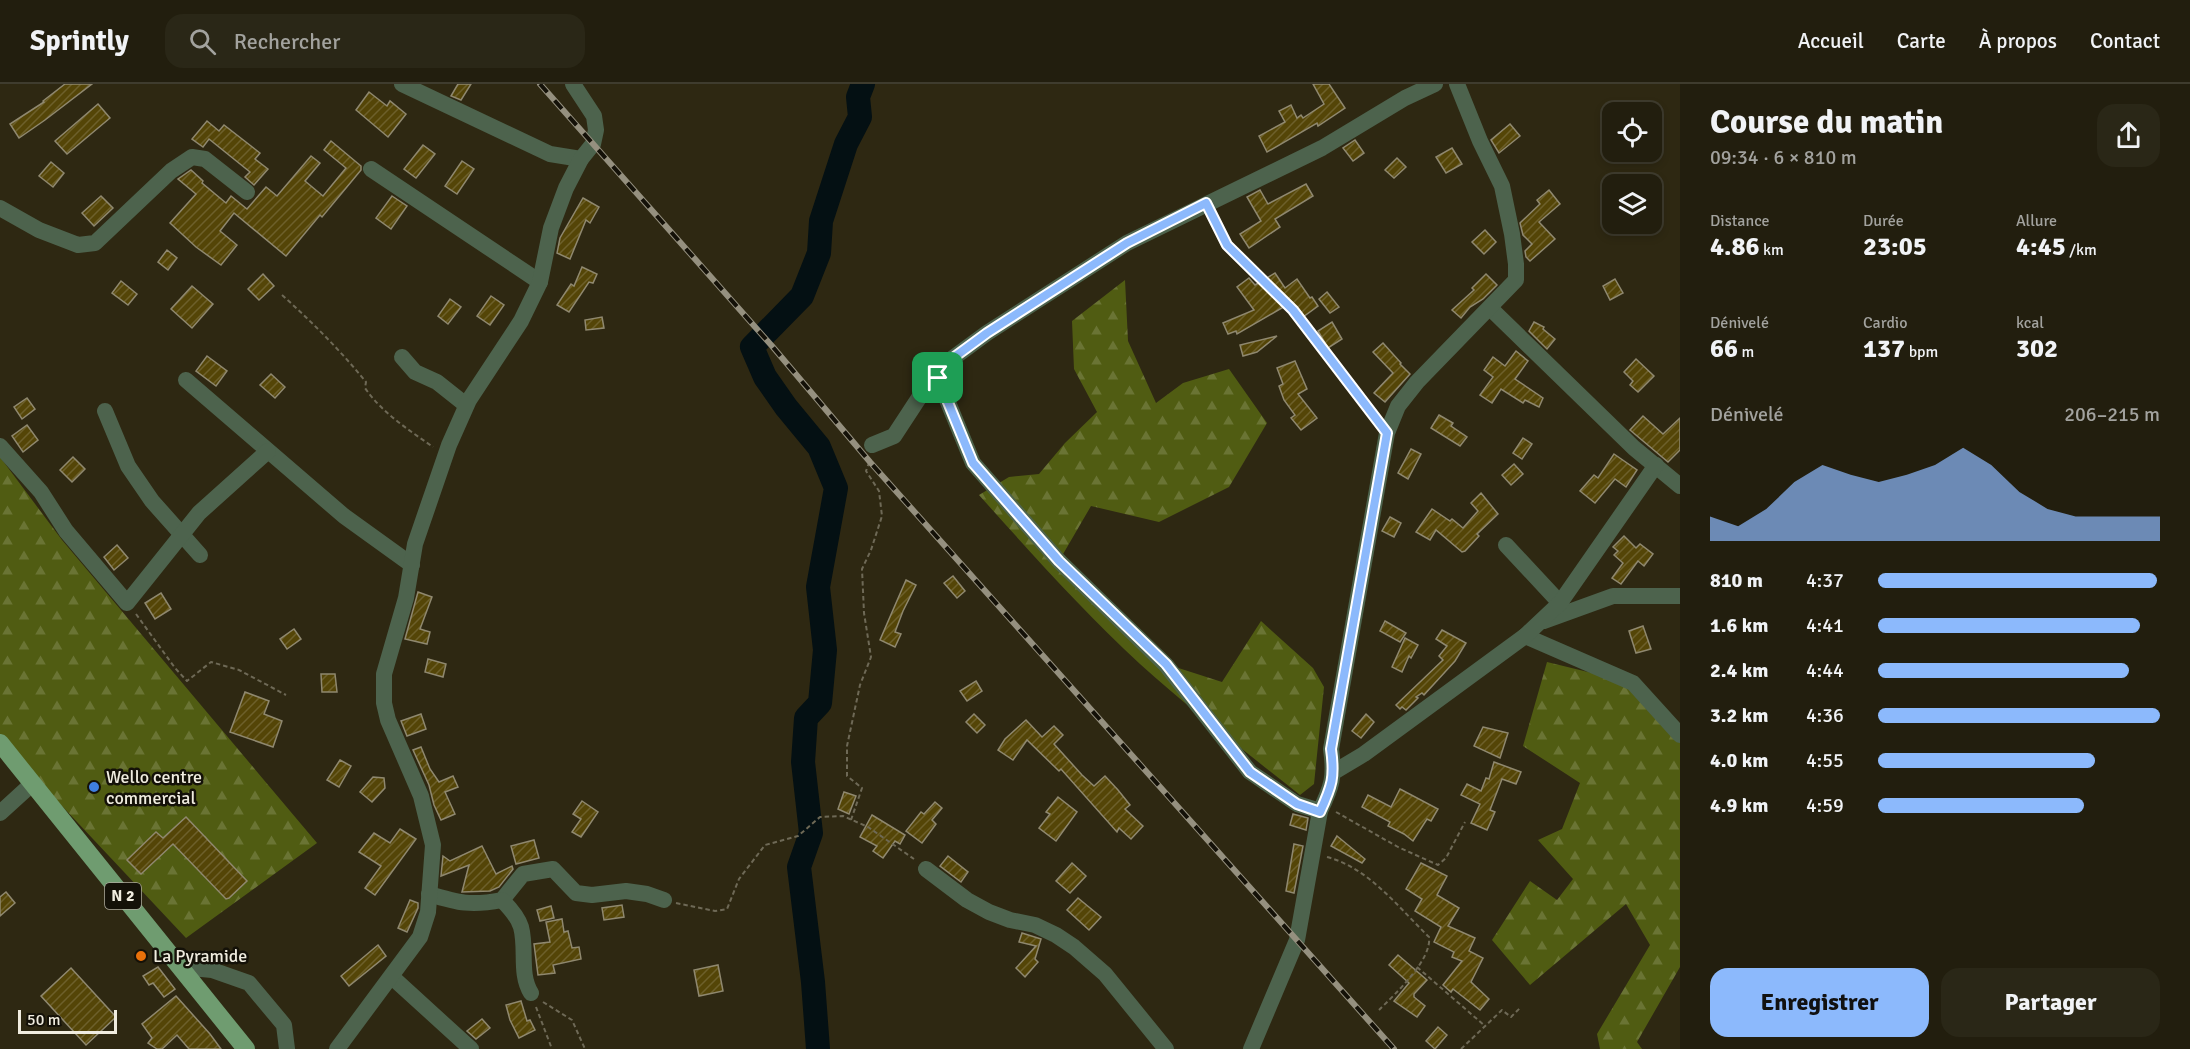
<!DOCTYPE html>
<html lang="fr">
<head>
<meta charset="utf-8">
<style>
  :root { --surface:#221e0e; --page:#2a2717; --text:#f1f3f6; --muted:#a2a29e; --line:#3f3c2e; --accent:#8cb9fc }
  body { margin:0; font-family:Signika,sans-serif; background:var(--page); color:var(--text); height:100vh; display:flex; flex-direction:column; font-size:22px; white-space:nowrap }
  * { box-sizing:border-box; margin:0 }
  p { font-size:20px; color:var(--muted) }
  .icon { flex:none; width:33px; height:33px; fill:none; stroke:currentColor; stroke-width:2; stroke-linecap:round; stroke-linejoin:round }
  .map { position:relative; flex:1; overflow:hidden }
  .panel { display:flex; flex-direction:column; background:var(--surface); width:510px }
  .panel>* { flex:none }
  .controls { position:absolute; left:1602px; top:18px; display:grid; gap:12px }
  .controls a { display:grid; place-items:center; width:60px; height:60px; border-radius:12px; background:var(--surface); box-shadow:0 3px 9px #0003,0 0 0 2px var(--line); font-size:30px }
  .scale { position:absolute; left:18px; bottom:15px; width:99px; box-sizing:border-box; padding-left:6px; border:3px solid #f0ecdf; border-top:0; font-size:16px; line-height:21px; white-space:nowrap; color:#f0ecdf; -webkit-text-stroke:4px #141108; paint-order:stroke }
  .pin { position:absolute; display:grid; place-items:center; width:51px; height:51px; color:#fff; margin:-26px; border-radius:12px; box-shadow:0 3px 9px #0006 }
  .round { display:grid; place-items:center; flex:none; width:63px; height:63px; border-radius:18px; background:var(--page) }
  .head { display:flex; align-items:center; justify-content:space-between; height:102px; padding:0 30px }
  h1 { font-size:33px; font-weight:700; line-height:45px }
  .figures { display:grid; grid-template-columns:repeat(3,1fr); gap:9px; height:102px; padding:6px 30px }
  .figures div { display:grid; align-content:center }
  .figures b { font-size:26px; font-weight:700 }
  .figures small { font-size:16px; font-weight:400 }
  .figures p { font-size:16px }
  .chart { height:168px; padding:12px 30px }
  .chart p { display:flex; justify-content:space-between }
  .chart svg { width:100%; height:108px; margin-top:6px; fill:var(--accent); opacity:.7 }
  .cta { display:flex; gap:12px; margin-top:auto; padding:12px 30px }
  .cta a { flex:1; height:69px; border-radius:18px; background:var(--accent); color:#111; font-size:24px; font-weight:700; line-height:69px; text-align:center }
  .cta a+a { background:var(--page); color:var(--text) }
  ul { padding:0 30px; list-style:none; font-size:20px }
  li { display:grid; grid-template-columns:96px 72px 1fr; align-items:center; height:45px }
  li i { height:15px; border-radius:8px; background:var(--accent) }
  header { display:flex; align-items:center; gap:36px; box-sizing:border-box; height:84px; padding:0 30px; background:var(--surface); border-bottom:2px solid var(--line) }
  header strong { font-size:28px }
  nav { display:flex; gap:33px; margin-inline-start:auto; font-size:21px }
  .search { width:420px; height:54px; background:var(--page); display:flex; align-items:center; gap:15px; box-sizing:border-box; padding:0 21px; border-radius:18px; color:var(--muted); font-size:22px }
  main { display:flex; flex:1; min-height:0 }
  .map>svg:first-child { display:block }
  .forest { fill:url(#forest-firs) }
  .lines { fill:none; stroke-linecap:round; stroke-linejoin:round }
  .river { stroke:#041013; stroke-width:24 }
  .building { fill:url(#building-hatch); stroke:#8f886f; stroke-width:1.5 }
  .path { stroke:#6e6956; stroke-width:2; stroke-dasharray:4.5 3; stroke-linecap:butt }
  .minor { stroke:#4d634d; stroke-width:16 }
  .major { stroke:#6f9c70; stroke-width:18 }
  .rail-casing { stroke:#95907f; stroke-width:6 }
  .rail { stroke:#141108; stroke-width:4; stroke-dasharray:11; stroke-linecap:butt }
  .route-casing { stroke:#fff; stroke-width:12 }
  .route { stroke:#8cb9fc; stroke-width:8 }
  .shop-dot { fill:#3f7fe0; stroke:#141108; stroke-width:2 }
  .food-dot { fill:#e8710a; stroke:#141108; stroke-width:2 }
  .labels { text-anchor:middle; dominant-baseline:central; stroke-width:5; stroke-linejoin:round; paint-order:stroke }
  .shield { fill:#141108; stroke:#aeaa9e; stroke-width:1.5 }
  .shield-label { font-size:16px; font-weight:bold; fill:#f0ecdf }
  .poi-label { font-size:18px; fill:#f0ecdf; stroke:#141108; text-anchor:start }
</style>
</head>
<body>
<header>
<strong>Sprintly</strong>
<div class="search"><svg class="icon" aria-label="search" viewBox="0 0 24 24"><circle cx="10" cy="10" r="6"/><path d="M15 15l6 6"/></svg>Rechercher</div>
<nav><a>Accueil</a><a>Carte</a><a>À propos</a><a>Contact</a></nav>
</header>
<main>
<div class="map">
<svg width="1680" height="965" viewBox="0 0 1680 965">
  <defs>
    <pattern id="forest-firs" width="22" height="20" patternUnits="userSpaceOnUse" patternTransform="scale(1.5)"><rect width="22" height="20" fill="#505c12"/><path d="M5 1l3.5 6h-7zM16 11l3.5 6h-7z" fill="#6a7434"/></pattern>
    <pattern id="building-hatch" width="6" height="6" patternUnits="userSpaceOnUse" patternTransform="scale(1.5)"><rect width="6" height="6" fill="#544507"/><path d="M-1 1l2-2M0 6l6-6M5 7l2-2" fill="none" stroke="#6d602b"/></pattern>
  </defs>
  <rect width="100%" height="100%" fill="#2e2812"/>
  <g class="forest">
    <path d="M 1125,196 L 1128,257 L 1156,319 L 1183,299 L 1229,285 L 1267,339 L 1229,403 L 1159,438 L 1091,422 L 1059,477 L 1166,580 L 1222,598 L 1261,537 L 1313,584 L 1324,603 L 1314,700 L 1300,711 C 1246,668 1191,626 1140,580 C 1083,527 1031,469 979,411 L 1009,393 L 1039,390 L 1065,359 L 1097,328 L 1074,285 L 1072,237 Z"/>
    <polygon points="0,373 62,456 317,759 186,854 0,656"/>
    <polygon points="1547,578 1633,599 1680,651 1680,883 1637,958 1642,965 1600,965 1597,950 1650,861 1626,820 1530,901 1492,856 1530,797 1557,816 1573,795 1538,756 1562,745 1580,699 1523,662"/>
  </g>
  <g class="lines">
    <polyline class="river" points="818,965 813,898 799,783 811,749 803,678 806,634 820,619 825,566 818,503 836,404 819,363 786,323 765,293 752,263 802,212 819,169 821,137 846,60 860,33 858,13 863,0"/>
  </g>
  <g class="building">
    <polygon points="65,0 92,0 45,36 19,54 10,40 44,18 43,17"/>
    <polygon points="458,0 471,0 461,16 451,12"/>
    <polygon points="1313,0 1329,0 1345,24 1318,42 1317,39 1267,68 1259,52 1285,38 1279,27 1291,21 1297,34 1301,31 1303,34 1324,20"/>
    <polygon points="369,8 387,22 390,17 406,30 388,53 356,26"/>
    <polygon points="98,20 110,34 67,70 55,57"/>
    <polygon points="207,37 219,47 224,41 260,69 255,75 268,85 254,101 245,93 250,88 209,55 203,63 192,55"/>
    <polygon points="1510,40 1520,52 1499,69 1491,56"/>
    <polygon points="1355,56 1364,69 1353,77 1343,64"/>
    <polygon points="331,57 361,82 361,86 322,133 320,131 286,172 234,129 220,147 237,161 221,181 196,163 170,139 196,110 178,95 191,86 203,97 202,99 226,119 231,112 247,125 266,103 277,112 311,72 320,79 305,97 323,112 346,84 324,66"/>
    <polygon points="423,61 435,70 416,94 404,85"/>
    <polygon points="1452,64 1462,80 1446,89 1436,73"/>
    <polygon points="1397,74 1406,83 1394,94 1385,86"/>
    <polygon points="462,77 474,85 457,110 445,102"/>
    <polygon points="51,78 64,89 53,103 39,92"/>
    <polygon points="1306,100 1313,112 1275,135 1280,143 1249,164 1240,150 1261,137 1247,113 1260,106 1268,120"/>
    <polygon points="1549,106 1560,120 1539,138 1555,155 1530,177 1526,173 1525,167 1532,160 1523,151 1520,139 1540,120 1537,116"/>
    <polygon points="101,112 113,124 94,142 82,129"/>
    <polygon points="392,112 407,122 391,145 376,134"/>
    <polygon points="583,114 599,123 590,139 586,136 570,175 557,169 560,154"/>
    <polygon points="1485,146 1496,158 1484,170 1472,158"/>
    <polygon points="167,166 177,174 168,186 158,178"/>
    <polygon points="582,183 597,190 593,199 589,198 569,228 557,221 571,200 574,202"/>
    <polygon points="1275,189 1285,204 1297,195 1310,214 1312,213 1318,222 1303,233 1292,218 1237,250 1236,247 1228,250 1223,239 1254,226 1237,203 1249,194 1255,201"/>
    <polygon points="263,190 274,202 259,216 248,205"/>
    <polygon points="1486,190 1497,201 1483,215 1470,223 1461,234 1452,226 1474,206 1472,204"/>
    <polygon points="1615,195 1623,209 1610,216 1603,202"/>
    <polygon points="121,197 137,210 128,221 112,209"/>
    <polygon points="192,202 213,220 192,244 171,225"/>
    <polygon points="1327,208 1339,223 1330,229 1319,215"/>
    <polygon points="491,212 504,221 490,241 477,232"/>
    <polygon points="450,215 461,223 448,240 438,232"/>
    <polygon points="602,233 604,244 586,246 585,236"/>
    <polygon points="1332,238 1342,255 1328,264 1318,247"/>
    <polygon points="1534,238 1544,243 1543,245 1555,255 1547,265 1529,247"/>
    <polygon points="1277,252 1257,268 1243,272 1240,261"/>
    <polygon points="1383,259 1401,279 1400,280 1410,290 1385,318 1374,309 1393,289 1373,268"/>
    <polygon points="1516,267 1528,277 1515,295 1543,314 1539,323 1525,316 1523,319 1501,305 1492,319 1480,311 1493,293 1484,286 1493,273 1505,282"/>
    <polygon points="207,272 227,287 216,302 196,287"/>
    <polygon points="1636,275 1654,292 1638,308 1630,301 1633,297 1624,288"/>
    <polygon points="1295,277 1307,305 1298,310 1317,334 1301,346 1291,334 1295,331 1284,316 1279,302 1283,300 1277,284"/>
    <polygon points="271,290 285,303 275,314 260,301"/>
    <polygon points="27,314 35,325 22,335 14,323"/>
    <polygon points="1439,331 1453,339 1451,342 1467,353 1460,362 1431,344"/>
    <polygon points="1643,332 1663,350 1680,334 1680,366 1668,378 1630,346"/>
    <polygon points="27,341 38,356 23,368 12,352"/>
    <polygon points="1523,354 1532,360 1522,375 1513,369"/>
    <polygon points="1411,365 1421,370 1408,395 1398,389"/>
    <polygon points="1614,370 1637,386 1626,403 1615,395 1595,419 1580,407 1594,391 1598,394"/>
    <polygon points="73,373 85,385 72,398 60,386"/>
    <polygon points="1514,380 1523,390 1511,401 1502,391"/>
    <polygon points="1481,409 1498,430 1477,450 1479,452 1465,467 1462,468 1436,446 1430,456 1416,448 1432,425 1450,437 1452,435 1463,444 1478,427 1471,419"/>
    <polygon points="1390,433 1401,439 1394,453 1382,447"/>
    <polygon points="1624,452 1636,464 1640,460 1653,470 1644,482 1638,477 1621,500 1612,494 1623,479 1614,471 1618,467 1613,463"/>
    <polygon points="117,461 128,474 114,486 104,473"/>
    <polygon points="953,492 965,507 957,514 944,499"/>
    <polygon points="906,496 916,501 903,527 895,548 901,550 895,563 880,556"/>
    <polygon points="418,508 432,513 420,545 430,548 427,560 405,555"/>
    <polygon points="161,509 171,525 155,535 145,519"/>
    <polygon points="1385,537 1406,549 1400,558 1380,547"/>
    <polygon points="1643,542 1651,565 1636,569 1629,547"/>
    <polygon points="294,545 301,555 287,565 280,555"/>
    <polygon points="1442,546 1466,559 1455,577 1424,611 1422,609 1416,613 1418,614 1406,626 1402,623 1400,625 1396,621 1443,576 1439,572 1447,562 1436,555"/>
    <polygon points="1405,554 1418,561 1411,574 1409,572 1402,588 1392,583"/>
    <polygon points="428,575 446,580 443,593 425,588"/>
    <polygon points="321,590 335,590 337,608 322,608"/>
    <polygon points="976,597 982,607 967,617 960,607"/>
    <polygon points="245,608 269,617 264,630 282,637 273,663 230,648"/>
    <polygon points="421,630 426,645 407,652 401,637"/>
    <polygon points="974,630 985,641 977,649 966,638"/>
    <polygon points="1366,630 1374,638 1361,654 1352,647"/>
    <polygon points="1026,636 1042,653 1054,642 1063,651 1054,660 1082,691 1094,702 1105,692 1118,706 1130,721 1125,725 1143,742 1131,755 1119,744 1117,748 1061,685 1059,687 1027,656 1013,676 998,666 1005,655"/>
    <polygon points="1483,643 1508,649 1500,674 1474,662"/>
    <polygon points="421,663 430,685 439,698 453,692 458,703 445,708 455,730 441,736 434,721 429,701 413,666"/>
    <polygon points="340,676 351,682 339,703 327,696"/>
    <polygon points="1494,678 1521,688 1516,700 1502,695 1490,726 1495,728 1487,746 1471,739 1480,720 1461,711 1467,700 1481,707 1486,694 1489,695"/>
    <polygon points="373,693 384,694 385,704 372,718 360,708"/>
    <polygon points="1400,705 1438,725 1431,737 1427,735 1413,757 1404,750 1388,742 1390,738 1362,723 1368,711 1391,723"/>
    <polygon points="844,708 856,712 849,730 838,725"/>
    <polygon points="1058,713 1077,728 1056,757 1039,744 1050,730 1046,728"/>
    <polygon points="582,717 598,728 581,753 572,748 581,735 573,730"/>
    <polygon points="935,718 942,724 932,736 936,740 922,759 906,747 921,728 924,730"/>
    <polygon points="1293,730 1308,734 1306,746 1290,741"/>
    <polygon points="872,731 905,751 900,760 895,757 883,774 873,767 877,762 860,753"/>
    <polygon points="186,733 247,797 229,814 226,815 173,760 141,790 127,776 156,748 163,754"/>
    <polygon points="400,745 416,755 375,811 365,804 381,782 359,768 374,749 390,759"/>
    <polygon points="1337,752 1365,775 1362,779 1331,762"/>
    <polygon points="534,756 539,774 516,780 511,762"/>
    <polygon points="1294,760 1303,762 1294,809 1286,807"/>
    <polygon points="482,762 496,790 512,782 513,785 499,803 490,807 462,808 469,781 441,792 443,772 450,777"/>
    <polygon points="948,772 968,788 961,798 940,782"/>
    <polygon points="1072,779 1086,792 1070,809 1056,797"/>
    <polygon points="1421,779 1447,792 1437,811 1459,824 1448,842 1475,854 1469,867 1483,874 1471,898 1489,915 1480,926 1453,905 1451,908 1443,901 1462,877 1452,873 1454,868 1434,858 1441,843 1415,827 1422,815 1406,805"/>
    <polygon points="6,808 15,819 0,832 0,813"/>
    <polygon points="1078,814 1101,833 1089,846 1067,826"/>
    <polygon points="410,816 418,819 418,824 407,848 398,844"/>
    <polygon points="622,821 624,833 604,836 602,824"/>
    <polygon points="551,822 554,834 540,837 537,826"/>
    <polygon points="562,835 564,848 568,847 572,864 579,863 581,875 553,881 555,889 538,891 534,860 550,858 546,838"/>
    <polygon points="1022,849 1041,855 1035,875 1038,878 1025,893 1016,884 1036,862 1019,858"/>
    <polygon points="378,861 386,872 349,902 341,892"/>
    <polygon points="1398,871 1427,896 1414,910 1414,913 1425,922 1417,933 1394,917 1409,899 1389,881"/>
    <polygon points="718,881 723,907 699,912 694,886"/>
    <polygon points="158,883 175,905 164,913 153,899 149,901 143,892"/>
    <polygon points="71,884 116,933 86,961 41,912"/>
    <polygon points="176,912 210,950 221,965 189,965 177,951 162,965 157,965 148,959 152,954 142,940"/>
    <polygon points="521,917 527,937 530,936 535,946 519,954 510,936 506,921"/>
    <polygon points="482,935 490,944 476,955 467,947"/>
    <polygon points="1438,943 1447,951 1435,965 1426,957"/>
  </g>
  <g class="lines">
    <g class="path">
      <polyline points="1213,133 1227,161 1293,226 1376,335"/>
      <path d="M 282,211 C 312,238 340,266 366,298 L 365,304 C 382,329 409,346 433,363"/>
      <polyline points="136,530 175,584 187,597 211,578 239,586 286,611"/>
      <polyline points="1336,728 1398,763 1438,781 1446,774 1465,738"/>
      <polyline points="851,736 862,704 847,692 847,662 860,601 871,573 864,529 862,485 871,466 882,432 879,407 866,387 870,376"/>
      <path d="M 1327,773 C 1369,784 1398,823 1429,853 C 1432,876 1395,910 1379,926"/>
      <polyline points="676,819 715,827 727,825 739,795 765,761 798,752 820,733 843,732 868,743 914,775"/>
      <polyline points="1417,883 1485,942"/>
      <polyline points="543,918 572,936 585,965"/>
      <polyline points="536,923 552,965"/>
      <polyline points="1461,965 1502,926 1511,933 1520,924"/>
    </g>
    <g class="minor">
      <polyline points="402,0 550,70 581,75"/>
      <polyline points="371,85 540,198"/>
      <polyline points="0,124 39,146 78,161 95,159 171,87 192,73 205,75 247,108"/>
      <polyline points="1490,224 1634,364 1680,402"/>
      <polyline points="402,273 415,288 437,298 466,321"/>
      <polyline points="186,296 344,432 412,481"/>
      <polyline points="105,327 128,382 152,417 200,471"/>
      <polyline points="872,361 894,352 930,297 938,294"/>
      <polyline points="0,362 41,408 66,447 127,519 199,429 268,367"/>
      <polyline points="1506,461 1560,519"/>
      <polyline points="1544,537 1613,512 1680,512"/>
      <polyline points="1525,552 1633,599 1680,651"/>
      <polyline points="1334,688 1364,670 1525,552 1560,519 1656,381"/>
      <polyline points="1320,727 1297,720 1250,688 1166,581 1059,477 973,379 938,294 953,274 987,249 1127,159 1322,64 1405,14 1435,0"/>
      <polyline points="0,729 33,699"/>
      <polyline points="926,785 967,816 989,828 1010,836 1035,841 1056,851 1074,863 1105,890 1166,965"/>
      <path d="M 429,810 C 459,819 471,822 502,816 L 523,790 L 553,785 L 576,809 L 592,811 L 626,807 L 647,810 L 664,816"/>
      <path d="M 502,816 C 509,823 518,833 521,843 C 527,865 519,890 531,909"/>
      <polyline points="181,883 212,886 249,899 284,941 287,965"/>
      <polyline points="392,893 471,965"/>
      <polyline points="337,965 420,853 428,828 433,761 421,712 388,636 384,619 384,590 406,514 415,460 449,361 469,316 521,237 540,198 551,144 566,104 581,75 593,60 596,46 594,32 573,0"/>
      <path d="M 1251,965 L 1297,856 L 1320,727 C 1332,702 1335,693 1331,665 L 1387,349 L 1398,322 L 1417,298 L 1516,196 L 1516,180 L 1512,150 L 1502,102 L 1480,57 L 1457,0"/>
    </g>
    <polyline class="major" points="0,659 246,965"/>
    <defs>
      <polyline id="rail" points="540,0 772,262 870,378 1394,965"/>
    </defs>
    <use href="#rail" class="rail-casing"/>
    <use href="#rail" class="rail"/>
  </g>
  <g class="lines">
    <defs>
      <path id="route" d="M 1206,119 L 1227,161 L 1293,226 L 1387,349 L 1331,665 C 1335,693 1332,702 1320,728 L 1297,720 L 1250,688 L 1166,580 L 1059,477 L 973,379 L 938,294 L 953,274 L 987,249 L 1127,159 Z"/>
    </defs>
    <use href="#route" class="route-casing"/>
    <use href="#route" class="route"/>
  </g>
  <circle class="shop-dot" cx="94" cy="703" r="6"/>
  <circle class="food-dot" cx="141" cy="872" r="6"/>
  <g class="labels">
    <rect class="shield" x="105" y="799" width="36" height="26" rx="4.5"/>
    <g class="shield-label">
      <text x="123" y="812">N 2</text>
    </g>
    <g class="poi-label">
      <text x="106" y="693">Wello centre<tspan x="106" dy="21">commercial</tspan></text>
      <text x="153" y="872">La Pyramide</text>
    </g>
  </g>
</svg>
<div class="controls">
<a><svg class="icon" aria-label="locate" viewBox="0 0 24 24"><circle cx="12" cy="12" r="6"/><path d="M12 2v4M12 18v4M2 12h4M18 12h4"/></svg></a>
<a><svg class="icon" aria-label="layers" viewBox="0 0 24 24"><path d="M12 4l9 5-9 5-9-5zM3 14l9 5 9-5"/></svg></a>
</div>
<div class="scale">50 m</div>
<div class="pin" style="left:938px;top:294px;background:#1e9e55"><svg class="icon" aria-label="arrive" viewBox="0 0 24 24"><path d="M6 21V4h12l-3 4 3 4H6"/></svg></div>
</div>
<section class="panel">
<div class="head"><div><h1>Course du matin</h1><p>09:34 · 6 × 810 m</p></div><a class="round"><svg class="icon" aria-label="share" viewBox="0 0 24 24"><path d="M12 15V3M7 8l5-5 5 5M5 13v7h14v-7"/></svg></a></div>
<div class="figures">
<div><p>Distance</p><b>4.86<small> km</small></b></div>
<div><p>Durée</p><b>23:05</b></div>
<div><p>Allure</p><b>4:45<small> /km</small></b></div>
</div>
<div class="figures">
<div><p>Dénivelé</p><b>66<small> m</small></b></div>
<div><p>Cardio</p><b>137<small> bpm</small></b></div>
<div><p>kcal</p><b>302</b></div>
</div>
<div class="chart"><p><span>Dénivelé</span>206–215 m</p>
<svg viewBox="0 0 160 44" preserveAspectRatio="none"><path d="M0 44V34L10 38L20 31L30 20L40 13L50 17L60 20L70 17L80 13L90 6L100 13L110 24L120 31L130 34L140 34L150 34L160 34V44z"/></svg>
</div>
<ul>
<li><b>810 m</b>4:37<i style="width:99%"></i></li>
<li><b>1.6 km</b>4:41<i style="width:93%"></i></li>
<li><b>2.4 km</b>4:44<i style="width:89%"></i></li>
<li><b>3.2 km</b>4:36<i style="width:100%"></i></li>
<li><b>4.0 km</b>4:55<i style="width:77%"></i></li>
<li><b>4.9 km</b>4:59<i style="width:73%"></i></li>
</ul>
<div class="cta"><a>Enregistrer</a><a>Partager</a></div>
</section>
</main>
</body>
</html>
